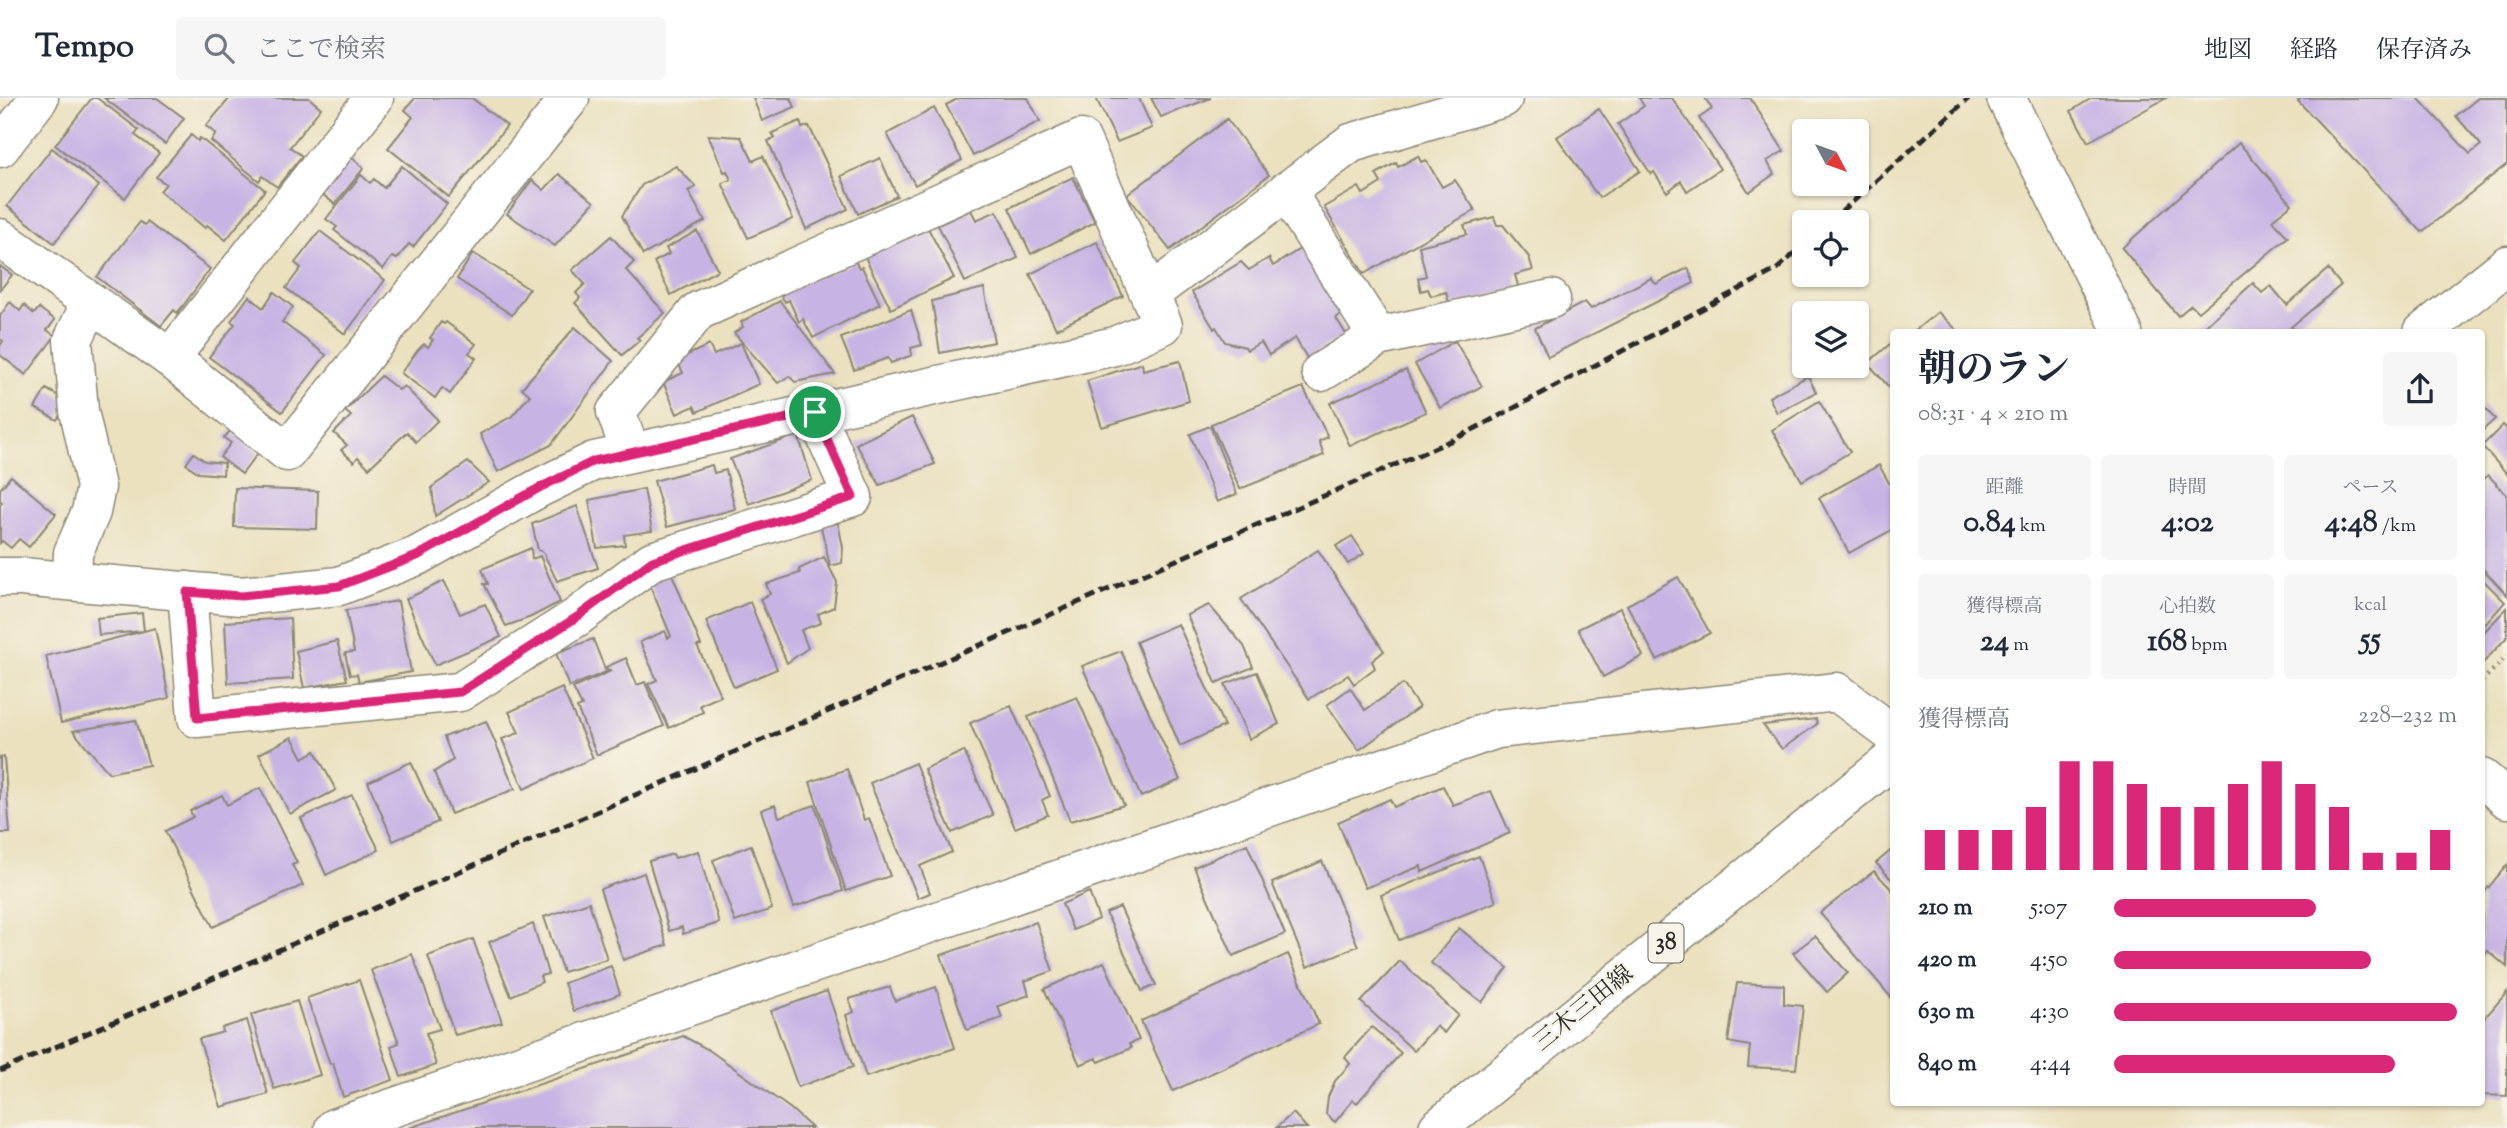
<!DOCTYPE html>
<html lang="ja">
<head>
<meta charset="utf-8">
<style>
  :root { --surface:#fff; --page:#f6f6f7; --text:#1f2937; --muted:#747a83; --line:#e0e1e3; --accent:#db2777 }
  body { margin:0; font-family:"Sorts Mill Goudy","Noto Serif JP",serif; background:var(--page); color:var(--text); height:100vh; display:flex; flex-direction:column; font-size:26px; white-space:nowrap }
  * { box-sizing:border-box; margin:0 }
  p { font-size:23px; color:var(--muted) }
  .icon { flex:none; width:38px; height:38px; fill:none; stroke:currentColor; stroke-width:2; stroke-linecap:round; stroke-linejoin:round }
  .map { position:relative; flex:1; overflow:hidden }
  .sheet { position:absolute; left:1890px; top:231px; width:595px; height:777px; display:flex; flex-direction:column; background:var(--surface); border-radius:7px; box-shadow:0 2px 5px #0004 }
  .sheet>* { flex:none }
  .needle { width:46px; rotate:131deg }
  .buttons { position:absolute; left:1792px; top:21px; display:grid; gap:14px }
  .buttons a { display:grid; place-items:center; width:77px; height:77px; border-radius:7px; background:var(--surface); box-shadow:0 2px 5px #0004; font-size:35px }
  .pin { position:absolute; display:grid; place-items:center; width:60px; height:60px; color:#fff; margin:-30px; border:4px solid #fff; border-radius:50%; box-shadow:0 2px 7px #0007 }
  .round { display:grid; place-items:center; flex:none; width:74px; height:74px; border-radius:7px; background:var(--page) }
  .headline { display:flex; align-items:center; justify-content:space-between; height:119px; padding:0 28px }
  h1 { font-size:38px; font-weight:700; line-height:52px }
  .metrics { display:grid; grid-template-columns:repeat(3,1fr); gap:10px; height:119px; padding:7px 28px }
  .metrics div { display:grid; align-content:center; border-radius:7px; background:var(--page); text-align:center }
  .metrics b { font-size:30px; font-weight:700 }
  .metrics small { font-size:19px; font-weight:400 }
  .metrics p { font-size:19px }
  .chart { height:196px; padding:14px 28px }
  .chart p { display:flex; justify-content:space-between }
  .chart svg { width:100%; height:126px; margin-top:7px; stroke:var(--accent); stroke-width:6 }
  ul { padding:0 28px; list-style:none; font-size:23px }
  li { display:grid; grid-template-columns:112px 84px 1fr; align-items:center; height:52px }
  li i { height:18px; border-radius:9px; background:var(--accent) }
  header { display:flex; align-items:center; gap:42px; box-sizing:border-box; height:98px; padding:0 35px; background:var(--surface); border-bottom:2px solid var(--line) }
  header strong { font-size:33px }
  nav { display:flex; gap:38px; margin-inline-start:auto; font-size:24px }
  .search { width:490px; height:63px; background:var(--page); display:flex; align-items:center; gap:18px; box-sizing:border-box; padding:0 24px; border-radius:7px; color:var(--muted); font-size:26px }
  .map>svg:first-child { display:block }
  .building { fill:#c7b4e4 }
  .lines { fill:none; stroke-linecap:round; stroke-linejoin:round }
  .minor-casing { stroke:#8b8675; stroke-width:41 }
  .primary-casing { stroke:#8b8675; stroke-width:41 }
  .path { stroke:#8b8675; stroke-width:4.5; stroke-dasharray:2 5; stroke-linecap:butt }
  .minor { stroke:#fff; stroke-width:38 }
  .primary { stroke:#fff; stroke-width:38 }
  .rail { stroke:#2b2b2b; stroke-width:5; stroke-dasharray:10 5; stroke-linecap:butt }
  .route-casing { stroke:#fff; stroke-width:14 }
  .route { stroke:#db2777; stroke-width:9 }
  .labels { text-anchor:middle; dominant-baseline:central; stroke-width:5; stroke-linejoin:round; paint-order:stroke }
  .shield { fill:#f7f3e8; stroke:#686764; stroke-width:2 }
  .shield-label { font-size:23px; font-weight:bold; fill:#2b2b2b }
  .street-label { font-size:24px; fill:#2b2b2b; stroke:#f7f3e8 }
</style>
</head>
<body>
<header>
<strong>Tempo</strong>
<div class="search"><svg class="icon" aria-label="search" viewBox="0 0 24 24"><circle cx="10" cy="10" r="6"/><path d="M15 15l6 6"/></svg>ここで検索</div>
<nav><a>地図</a><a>経路</a><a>保存済み</a></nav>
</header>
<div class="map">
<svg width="2507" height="1030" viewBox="0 0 2507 1030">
  <rect width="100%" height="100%" fill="#f7f3e8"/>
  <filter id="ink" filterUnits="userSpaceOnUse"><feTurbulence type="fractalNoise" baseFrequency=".0143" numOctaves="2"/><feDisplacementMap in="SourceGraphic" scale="14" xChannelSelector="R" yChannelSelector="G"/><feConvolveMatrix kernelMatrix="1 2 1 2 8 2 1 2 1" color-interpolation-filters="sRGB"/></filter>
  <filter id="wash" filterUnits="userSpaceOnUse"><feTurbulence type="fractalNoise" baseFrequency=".00686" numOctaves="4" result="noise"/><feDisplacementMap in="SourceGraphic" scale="28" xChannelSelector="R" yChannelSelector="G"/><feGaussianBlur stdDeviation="1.57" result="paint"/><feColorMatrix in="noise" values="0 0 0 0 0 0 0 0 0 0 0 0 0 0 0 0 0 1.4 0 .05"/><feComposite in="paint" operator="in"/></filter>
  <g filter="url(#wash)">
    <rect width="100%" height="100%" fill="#ebe1bf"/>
    <g id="blocks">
      <g class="building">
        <polygon points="92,0 97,0 139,32 135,37 159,55 125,100 55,47"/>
        <polygon points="104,0 157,0 184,20 165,46"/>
        <polygon points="230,0 309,0 321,10 290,49 302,58 277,89 262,78 259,83 211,43 216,36 206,28"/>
        <polygon points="415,0 472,0 507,28 449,99 388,50 413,19 405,12"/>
        <polygon points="753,0 791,0 795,9 762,23"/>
        <polygon points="959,0 1028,0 1040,23 973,58 946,7"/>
        <polygon points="1096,0 1139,0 1152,30 1117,44"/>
        <polygon points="1151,0 1211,0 1161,19"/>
        <polygon points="1639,0 1672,0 1720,71 1687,93 1681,83 1667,94 1654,74 1651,76 1618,26 1644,8"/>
        <polygon points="1705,0 1750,0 1784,53 1767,63 1774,76 1749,94 1699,20 1712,11"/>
        <polygon points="2092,0 2166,0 2088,44 2071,13"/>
        <polygon points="2301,0 2418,0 2470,56 2481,47 2456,18 2478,0 2507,0 2507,66 2422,134 2298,3"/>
        <polygon points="934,10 962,62 915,87 887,36"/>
        <polygon points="1599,11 1640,73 1599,100 1557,39"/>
        <polygon points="1227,21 1269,77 1170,152 1127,97"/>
        <polygon points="800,23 802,30 809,28 848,111 806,131 768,43 775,40 772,35"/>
        <polygon points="191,37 198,43 200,40 265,92 226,142 207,127 205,130 160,93 166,86 156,79"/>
        <polygon points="708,37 741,39 753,63 763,58 793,121 748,140 722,85 731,82 727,73 724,74"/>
        <polygon points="2239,45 2292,106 2272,122 2288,139 2198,214 2191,207 2178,218 2122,150"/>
        <polygon points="52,50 99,88 54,145 7,108"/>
        <polygon points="1418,58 1421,64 1426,62 1442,89 1455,82 1475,112 1364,176 1324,109 1359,89 1363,96 1381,85 1376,76 1396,65 1398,69"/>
        <polygon points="351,59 364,70 335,106 322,96"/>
        <polygon points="880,60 897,98 858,116 841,78"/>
        <polygon points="402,68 447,106 413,149 409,146 397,161 392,159 383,171 334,132 337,129 326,121 361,77 370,85 374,81 384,90"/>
        <polygon points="676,68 696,89 688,93 705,123 643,157 622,118 642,87"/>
        <polygon points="559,76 594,104 555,148 507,116 532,82 544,92"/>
        <polygon points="1073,79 1095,124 1031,156 1009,110"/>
        <polygon points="971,112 976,122 997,113 1018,160 965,184 938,127"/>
        <polygon points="1494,119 1497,127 1503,127 1529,159 1533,172 1515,177 1519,191 1450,208 1446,194 1431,198 1428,191 1421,193 1418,180 1426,178 1419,148 1467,136 1464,127"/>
        <polygon points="140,124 145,127 147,124 210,171 183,208 177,215 174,212 161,228 97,179"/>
        <polygon points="928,130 954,180 891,211 864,157 906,136 908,140"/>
        <polygon points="320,133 385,182 345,236 286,190 301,170 295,165"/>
        <polygon points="697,133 718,172 671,197 654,164 669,156 666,150"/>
        <polygon points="611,138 634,164 626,172 665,215 637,240 640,242 622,257 575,205 580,200 576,195 585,186 572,172"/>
        <polygon points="1097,144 1123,198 1056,231 1030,176"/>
        <polygon points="1303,149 1343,215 1336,220 1346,236 1307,260 1295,240 1269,257 1261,244 1247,252 1245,249 1225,244 1216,229 1214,231 1192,194 1241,164 1249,172 1269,160 1273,168"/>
        <polygon points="473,155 529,191 512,217 457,181"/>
        <polygon points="855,163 859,170 862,169 880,206 813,240 803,221 799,224 789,202 785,204 780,196 826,173 828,176"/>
        <polygon points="0,168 12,177 0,192"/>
        <polygon points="1688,170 1694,185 1548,259 1535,230 1585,204 1591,211 1651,180 1656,186"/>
        <polygon points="2328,171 2341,187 2291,229 2297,234 2199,234 2253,185 2262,195 2271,188 2287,207"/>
        <polygon points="984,190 994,244 940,255 932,203"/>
        <polygon points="274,194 293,209 282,224 326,257 282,314 209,259 235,226 231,223 249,198 263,210"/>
        <polygon points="780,203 835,276 795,284 789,278 778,285 734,235 743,229 741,224"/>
        <polygon points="10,204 20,213 24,207 34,216 39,210 55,222 47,232 55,238 26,277 0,257 0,248 3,243 0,241 0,218"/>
        <polygon points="911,212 922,247 911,250 912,257 891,265 888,260 854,272 841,240"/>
        <polygon points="1938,214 1959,234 1913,234"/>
        <polygon points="441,224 444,226 446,224 476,246 469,255 476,260 450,296 442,290 435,300 401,275 418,252 424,246 428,249 433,242 430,240"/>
        <polygon points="575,229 613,263 551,347 498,374 480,336 512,318 530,297 522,290"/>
        <polygon points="1455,243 1482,288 1440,310 1415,266"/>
        <polygon points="741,245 759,286 697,314 694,308 677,316 663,284 683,275 677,262 709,247 714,257"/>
        <polygon points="1891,245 1894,248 1894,295 1868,265"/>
        <polygon points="1180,263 1189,303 1102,329 1087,283 1142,265 1143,272"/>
        <polygon points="1406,272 1426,314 1350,348 1330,305"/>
        <polygon points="381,278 399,292 404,288 438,322 416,344 407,334 369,370 358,359 354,364 341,352 347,347 334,335 351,318 345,313"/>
        <polygon points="1808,278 1816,294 1777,315 1769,299"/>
        <polygon points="1303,289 1328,339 1319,343 1324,357 1240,391 1211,326"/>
        <polygon points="46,291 68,303 57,322 35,310"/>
        <polygon points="1819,303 1850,354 1802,383 1772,332"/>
        <polygon points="2482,307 2495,321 2482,333"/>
        <polygon points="912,319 935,366 880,387 856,346"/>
        <polygon points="2503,327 2507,331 2507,376 2482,348"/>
        <polygon points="1210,328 1237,396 1217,404 1190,336"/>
        <polygon points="230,333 258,355 242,376 220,359 231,345 224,340"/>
        <polygon points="798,337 812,382 749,406 730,361"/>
        <polygon points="194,355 205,363 224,365 223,377 199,375 186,366"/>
        <polygon points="468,364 489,384 435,418 432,389"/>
        <polygon points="712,367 714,375 726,372 735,411 667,429 654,383"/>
        <polygon points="1879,367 1894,394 1894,431 1849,455 1819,400"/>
        <polygon points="2488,377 2507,397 2507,497 2482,470 2482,383"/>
        <polygon points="11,378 56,416 29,449 19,441 11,450 2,443 0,445 0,407 2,404 0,403 0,391"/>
        <polygon points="235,390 318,393 317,431 234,429"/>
        <polygon points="644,391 652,433 624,437 625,447 597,450 589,402"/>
        <polygon points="577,408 598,470 557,483 543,454 538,452 532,426"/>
        <polygon points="838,425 843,449 842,465 830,468 821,429"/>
        <polygon points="1352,438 1364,456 1348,466 1336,448"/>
        <polygon points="531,450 532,461 540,458 560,504 531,519 506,528 484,486 488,486 482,471"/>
        <polygon points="1318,452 1384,553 1372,563 1375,570 1354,586 1348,577 1309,601 1241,501"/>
        <polygon points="824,459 837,484 834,509 818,516 821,525 801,532 808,550 787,565 760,501 770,496 766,486 800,475 799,471"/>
        <polygon points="672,476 701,547 697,548 721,598 700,607 703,614 669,630 648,586 657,582 640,544 665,533 668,540 671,538 649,485"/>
        <polygon points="1678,479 1710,535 1657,562 1627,507"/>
        <polygon points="2483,482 2505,504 2482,530 2482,484"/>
        <polygon points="444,483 460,516 485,506 501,539 435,567 406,501"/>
        <polygon points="398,503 411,574 359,584 357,576 350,577 345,555 354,554 346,512"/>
        <polygon points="750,504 777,571 734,589 706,523"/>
        <polygon points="1209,507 1244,548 1253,569 1216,585 1187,517"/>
        <polygon points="1620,510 1643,558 1603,579 1578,531"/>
        <polygon points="2507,510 2507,539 2482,566 2482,536"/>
        <polygon points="142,515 144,533 155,530 169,600 61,625 46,558 144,533 99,537 97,520"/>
        <polygon points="290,520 293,581 228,585 225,524"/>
        <polygon points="1178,526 1224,628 1180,648 1136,544"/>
        <polygon points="593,541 606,574 569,589 556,555"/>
        <polygon points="337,543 347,582 304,590 296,553"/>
        <polygon points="1121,553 1180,682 1141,699 1082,568"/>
        <polygon points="626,560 637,587 645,584 664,628 597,657 577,610 582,608 573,590 611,573 608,573 606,569"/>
        <polygon points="1257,574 1279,626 1249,641 1225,586"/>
        <polygon points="1403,586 1419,609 1359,652 1327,607 1350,590 1365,612"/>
        <polygon points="562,590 593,660 524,691 502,641 519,635 509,614"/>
        <polygon points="1077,599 1124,707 1070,723 1028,619"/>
        <polygon points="1011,608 1050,698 1042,702 1048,717 1015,730 970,625"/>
        <polygon points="1816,621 1817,626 1782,651 1763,627"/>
        <polygon points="136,622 149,667 109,675 73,633"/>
        <polygon points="486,623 515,691 451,716 434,674 453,662 444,639"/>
        <polygon points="292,639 303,660 315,653 336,692 290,716 259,656"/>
        <polygon points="964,653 993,717 952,735 924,671"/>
        <polygon points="0,659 4,659 10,735 0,735"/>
        <polygon points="411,664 438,724 393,743 368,684"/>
        <polygon points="915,665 952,754 920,768 930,795 918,800 870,685"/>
        <polygon points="847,671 864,722 869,720 890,778 846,793 810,684"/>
        <polygon points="1443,688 1453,707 1491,693 1510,735 1422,774 1421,768 1365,790 1338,724 1390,701 1394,709"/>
        <polygon points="260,690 297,765 292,767 303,787 213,829 165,733 193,719 190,713 222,697 227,707"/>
        <polygon points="352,697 379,752 326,777 301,720"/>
        <polygon points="775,707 779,719 815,707 843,793 794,809 761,712"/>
        <polygon points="1247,746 1285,836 1233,858 1194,769"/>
        <polygon points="751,747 772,811 735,824 713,762"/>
        <polygon points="1894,750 1894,784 1876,765"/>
        <polygon points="698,753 719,825 683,836 682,829 669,833 649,763 673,756 675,760"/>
        <polygon points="1479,758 1496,804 1399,842 1381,797"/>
        <polygon points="1322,763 1358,848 1307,869 1272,785"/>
        <polygon points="2507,767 2507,869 2488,853 2485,857 2482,854 2482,797"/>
        <polygon points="1874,773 1894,794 1894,903 1820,815"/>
        <polygon points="644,775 667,847 623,862 600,791"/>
        <polygon points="1089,794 1099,821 1073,832 1062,806"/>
        <polygon points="589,804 607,861 563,874 544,819"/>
        <polygon points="1120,809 1156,887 1142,893 1106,815"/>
        <polygon points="1036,824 1053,873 1025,883 1029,897 998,908 1002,920 967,932 941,857"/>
        <polygon points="533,826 548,876 540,878 542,884 511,898 489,844"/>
        <polygon points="1459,830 1508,870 1482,904 1431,865"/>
        <polygon points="1815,838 1848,875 1827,894 1793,855"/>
        <polygon points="473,841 502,924 455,937 428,858"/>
        <polygon points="412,856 440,931 426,935 436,967 401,979 391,948 399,945 371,872"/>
        <polygon points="1288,856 1319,926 1173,993 1141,923"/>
        <polygon points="1400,863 1458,917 1444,935 1436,928 1414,953 1361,904"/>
        <polygon points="1104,864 1139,942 1129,946 1131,950 1099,964 1096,960 1080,967 1044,891"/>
        <polygon points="611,868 620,896 574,913 564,885"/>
        <polygon points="359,882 393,982 343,999 333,965 330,966 307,900"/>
        <polygon points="1737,885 1784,887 1784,906 1803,908 1796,971 1748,969 1750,948 1728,944"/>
        <polygon points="890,889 895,903 936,889 955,950 866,979 846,917 854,914 849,901"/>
        <polygon points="827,893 853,969 798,989 771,913"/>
        <polygon points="2507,894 2507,998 2482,997 2482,923"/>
        <polygon points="297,903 320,977 274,991 251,917"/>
        <polygon points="247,922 268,996 221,1009 199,941 223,934 222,930"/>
        <polygon points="1372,929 1401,955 1357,1005 1353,1002 1335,1024 1326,1016 1328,999 1335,983 1350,966 1345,959"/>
        <polygon points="683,938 709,952 791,1011 812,1030 409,1030"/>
        <polygon points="1293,1015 1307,1030 1276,1030"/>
      </g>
    </g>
  </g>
  <g filter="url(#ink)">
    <use href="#blocks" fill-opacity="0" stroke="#8b8675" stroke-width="2"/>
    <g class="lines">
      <defs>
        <g id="minor">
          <polyline points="2006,0 2123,234"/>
          <polyline points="0,50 39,0"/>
          <polyline points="1286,93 1378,239"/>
          <polyline points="0,140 170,260 287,354 570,0"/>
          <polyline points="1150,196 1351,45 1503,0"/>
          <polyline points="170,260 374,0"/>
          <polyline points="1321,274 1378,239 1551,201"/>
          <polyline points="0,479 21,479 241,498 339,488 417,458 539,390 594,363 631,355 1115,248 1163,227 1081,41 698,213 616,314 631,355"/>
          <polyline points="72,483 73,455 91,414 96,389 79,313 73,242 91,204"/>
          <polyline points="187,493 197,620 460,594 577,519 652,463 853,399 815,314"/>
          <polyline points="2482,680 2507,701"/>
          <polyline points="334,1030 1497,631 1837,594 1894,637"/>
        </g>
        <g id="primary">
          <polyline points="2423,234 2507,167"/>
          <polyline points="1438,1030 1894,660"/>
        </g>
      </defs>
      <use href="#minor" class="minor-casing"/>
      <use href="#primary" class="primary-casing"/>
      <polyline class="path" points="2482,583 2507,558"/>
      <use href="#minor" class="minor"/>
      <use href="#primary" class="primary"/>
      <g class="rail">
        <polyline points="1830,124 1969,0"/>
        <polyline points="0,973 1457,340 1776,172 1804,147"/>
      </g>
    </g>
  </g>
  <g class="lines" filter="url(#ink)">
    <defs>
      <polygon id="route" points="815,314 853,399 652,463 577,519 460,594 197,620 187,494 241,498 339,488 417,458 539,390 594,363"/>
    </defs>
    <use href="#route" class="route-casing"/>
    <use href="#route" class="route"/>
  </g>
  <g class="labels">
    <rect class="shield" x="1648.5" y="825.5" width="35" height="39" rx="5"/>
    <g class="shield-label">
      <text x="1666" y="845">38</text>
    </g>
    <g class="street-label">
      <text transform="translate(1584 911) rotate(-39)">三木三田線</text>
    </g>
  </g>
</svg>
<div class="buttons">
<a><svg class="needle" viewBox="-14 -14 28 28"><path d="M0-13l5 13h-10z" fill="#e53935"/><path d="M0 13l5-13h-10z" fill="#747a83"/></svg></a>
<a><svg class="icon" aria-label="locate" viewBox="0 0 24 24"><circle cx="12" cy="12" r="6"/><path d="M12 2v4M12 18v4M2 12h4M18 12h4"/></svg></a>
<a><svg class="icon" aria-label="layers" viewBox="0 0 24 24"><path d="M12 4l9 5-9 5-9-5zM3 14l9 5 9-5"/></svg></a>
</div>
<div class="pin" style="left:815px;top:314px;background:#1e9e55"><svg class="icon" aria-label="arrive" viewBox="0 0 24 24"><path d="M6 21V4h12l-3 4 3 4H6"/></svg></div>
<section class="sheet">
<div class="headline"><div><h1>朝のラン</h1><p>08:31 · 4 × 210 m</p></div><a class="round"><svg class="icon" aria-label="share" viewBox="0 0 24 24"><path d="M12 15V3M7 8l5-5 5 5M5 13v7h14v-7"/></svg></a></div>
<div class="metrics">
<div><p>距離</p><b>0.84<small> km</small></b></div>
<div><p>時間</p><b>4:02</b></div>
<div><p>ペース</p><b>4:48<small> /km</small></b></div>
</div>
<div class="metrics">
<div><p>獲得標高</p><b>24<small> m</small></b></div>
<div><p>心拍数</p><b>168<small> bpm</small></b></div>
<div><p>kcal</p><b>55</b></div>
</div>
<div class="chart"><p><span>獲得標高</span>228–232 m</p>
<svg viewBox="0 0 160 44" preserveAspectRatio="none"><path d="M5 44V30M15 44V30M25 44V30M35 44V22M45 44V6M55 44V6M65 44V14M75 44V22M85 44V22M95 44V14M105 44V6M115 44V14M125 44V22M135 44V38M145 44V38M155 44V30"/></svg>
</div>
<ul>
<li><b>210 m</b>5:07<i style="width:59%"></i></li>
<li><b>420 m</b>4:50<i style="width:75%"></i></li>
<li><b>630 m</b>4:30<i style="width:100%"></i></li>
<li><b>840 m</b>4:44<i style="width:82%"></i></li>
</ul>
</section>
</div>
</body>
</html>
